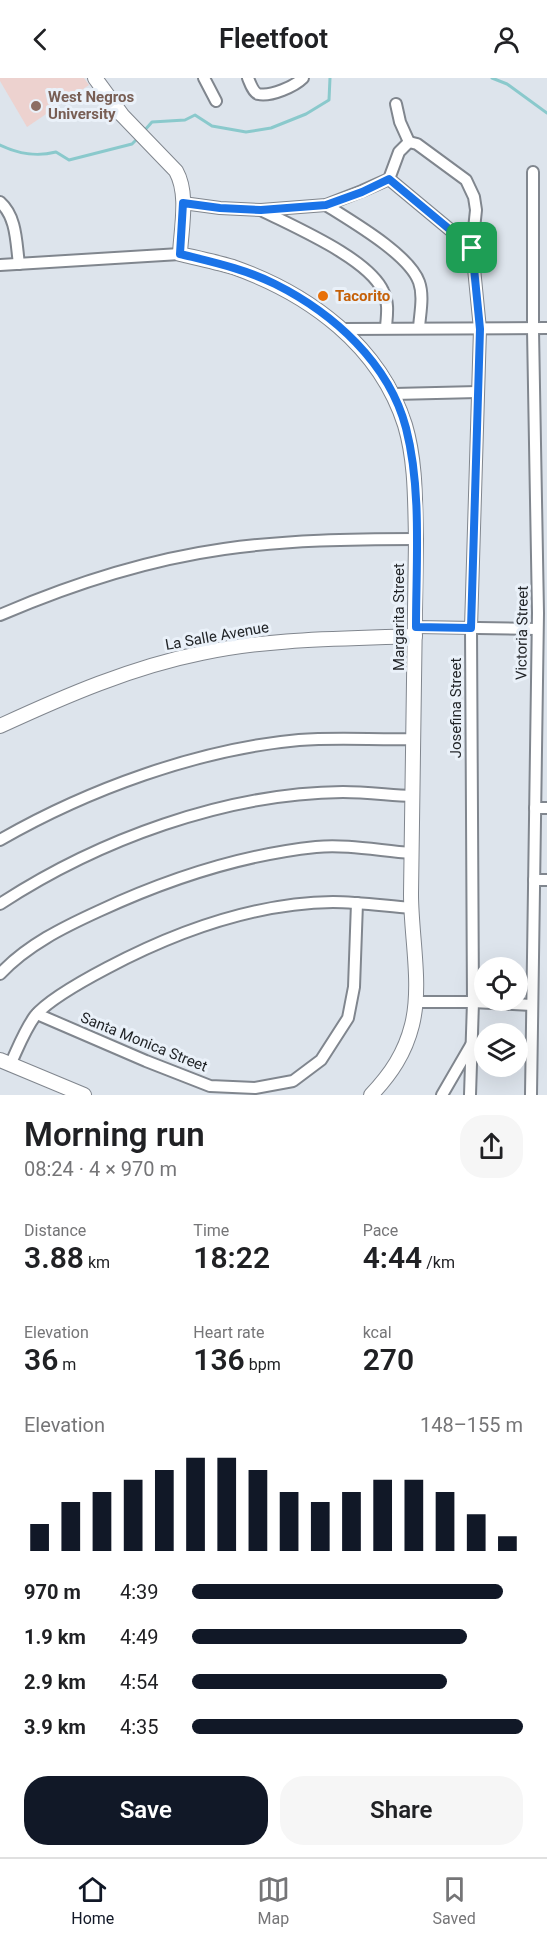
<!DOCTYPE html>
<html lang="en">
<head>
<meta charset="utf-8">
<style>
  :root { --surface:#fff; --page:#f6f6f6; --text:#202124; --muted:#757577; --line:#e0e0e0; --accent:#111827 }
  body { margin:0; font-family:Roboto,sans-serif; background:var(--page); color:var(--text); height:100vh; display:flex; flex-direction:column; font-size:22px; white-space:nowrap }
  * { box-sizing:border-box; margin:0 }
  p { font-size:20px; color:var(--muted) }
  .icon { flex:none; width:33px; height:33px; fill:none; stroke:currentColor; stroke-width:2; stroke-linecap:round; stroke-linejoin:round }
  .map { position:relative; height:1017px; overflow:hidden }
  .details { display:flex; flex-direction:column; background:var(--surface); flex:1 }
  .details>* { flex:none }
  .buttons { position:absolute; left:474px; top:879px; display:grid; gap:12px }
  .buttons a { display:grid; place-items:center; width:54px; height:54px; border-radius:50%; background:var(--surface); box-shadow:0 6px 24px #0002; font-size:30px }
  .pin { position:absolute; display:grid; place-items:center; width:51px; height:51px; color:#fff; margin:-26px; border-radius:12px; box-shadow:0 3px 9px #0006 }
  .round { display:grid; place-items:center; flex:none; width:63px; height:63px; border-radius:24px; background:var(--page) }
  .headline { display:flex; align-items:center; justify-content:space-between; height:102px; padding:0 24px }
  h1 { font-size:33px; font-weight:600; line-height:45px }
  .figures { display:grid; grid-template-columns:repeat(3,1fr); gap:9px; height:102px; padding:6px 24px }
  .figures div { display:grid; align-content:center }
  .figures b { font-size:30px; font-weight:600 }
  .figures small { font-size:16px; font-weight:400 }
  .figures p { font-size:16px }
  .chart { height:168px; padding:12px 24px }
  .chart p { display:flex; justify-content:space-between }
  .chart svg { width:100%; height:108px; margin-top:6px; stroke:var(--accent); stroke-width:6 }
  .button { display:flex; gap:12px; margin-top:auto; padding:12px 24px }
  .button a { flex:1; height:69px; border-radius:24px; background:var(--accent); color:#fff; font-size:24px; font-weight:600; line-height:69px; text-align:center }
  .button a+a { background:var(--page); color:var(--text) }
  ul { padding:0 24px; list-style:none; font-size:20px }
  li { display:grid; grid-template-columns:96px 72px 1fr; align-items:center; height:45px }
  li i { height:15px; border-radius:8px; background:var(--accent) }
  header { display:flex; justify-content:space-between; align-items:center; height:78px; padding:0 24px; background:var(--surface); font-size:27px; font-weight:600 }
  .dock { display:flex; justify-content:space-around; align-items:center; height:84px; border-top:2px solid var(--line); background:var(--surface); font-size:16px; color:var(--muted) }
  .dock a { display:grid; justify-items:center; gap:3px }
  .dock .selected { color:var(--accent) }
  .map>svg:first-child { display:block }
  .education { fill:#edd2cf }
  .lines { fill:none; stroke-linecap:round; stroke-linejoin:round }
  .stream { stroke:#8ac9cc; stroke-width:3 }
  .street-casing { stroke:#80868e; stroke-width:14 }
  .secondary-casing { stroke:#80868e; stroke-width:16 }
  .street { stroke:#fff; stroke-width:10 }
  .secondary { stroke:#fff; stroke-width:14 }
  .route-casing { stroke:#fff; stroke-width:12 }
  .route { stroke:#1a73e8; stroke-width:8 }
  .education-dot { fill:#8d6e63; stroke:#eaf1f9; stroke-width:2 }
  .food-dot { fill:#e8710a; stroke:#eaf1f9; stroke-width:2 }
  .labels { text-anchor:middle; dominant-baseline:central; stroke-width:6; stroke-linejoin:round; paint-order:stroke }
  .education-label { font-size:15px; font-weight:bold; fill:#785e54; stroke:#eaf1f9; text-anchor:start }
  .food-label { font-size:15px; font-weight:bold; fill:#c56008; stroke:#eaf1f9; text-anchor:start }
  .street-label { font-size:15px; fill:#1f2225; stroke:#eaf1f9 }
</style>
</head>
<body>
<header><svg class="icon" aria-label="back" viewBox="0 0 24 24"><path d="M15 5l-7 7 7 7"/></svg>Fleetfoot<svg class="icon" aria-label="person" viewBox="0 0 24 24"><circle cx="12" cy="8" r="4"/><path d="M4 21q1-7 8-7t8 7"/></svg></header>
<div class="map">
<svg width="547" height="1017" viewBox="0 0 547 1017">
  <rect width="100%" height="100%" fill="#dde4ec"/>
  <polygon class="education" points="0,0 84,0 89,7 27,49 0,3"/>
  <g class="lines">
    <g class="stream">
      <polyline points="492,0 507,6 547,35"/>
      <polyline points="144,53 152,44 185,42 195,37 212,48 246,54 271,50 306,36 329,22 330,0"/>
      <path d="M 0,67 C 19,76 36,79 56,74 L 69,82 L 132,66 L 138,60"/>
    </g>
    <defs>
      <g id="street">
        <polyline points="204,0 216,23"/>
        <path d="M 248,0 C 250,5 253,14 258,16 C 271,19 295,8 303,0"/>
        <polyline points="396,26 400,44 409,64"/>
        <polyline points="409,64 417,66 466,102 474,119 476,132 472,170 480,251 471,550 473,924 470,1017"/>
        <polyline points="389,101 472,170"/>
        <path d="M 0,124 C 17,139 16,165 19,186"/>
        <polyline points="183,125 220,130 261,132 326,127 362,113 389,101 399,74 409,64"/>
        <path d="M 326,127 C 351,143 409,176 419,204 C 424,218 420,235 419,250"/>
        <path d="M 261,132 C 294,149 368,180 383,213 C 389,224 387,237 386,249"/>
        <polyline points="0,187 180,176"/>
        <polyline points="344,251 547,250"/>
        <polyline points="394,316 478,314"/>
        <path d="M 0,537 C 72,506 146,482 224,471 C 287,462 352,461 416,461"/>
        <polyline points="415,549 537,551"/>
        <polyline points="535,730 547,730"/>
        <path d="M 0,762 C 87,712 198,671 299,662 C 337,659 376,662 414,661"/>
        <polyline points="534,802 547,802"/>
        <path d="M 0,826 C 98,762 225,715 343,714 C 366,714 389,717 412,718"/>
        <path d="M 0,896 C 27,867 64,849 99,833 C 168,801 240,777 316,769 C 347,766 381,773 411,775"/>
        <polyline points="416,924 473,924 532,927"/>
        <polyline points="37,936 146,983 210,1008 255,1010 293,1003 321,982 348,940 354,909 357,825"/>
        <path d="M 10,987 C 18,970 24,953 35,938 C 48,922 88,900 107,890 C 177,853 254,825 333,824 C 359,824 385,828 411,830"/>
        <polyline points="442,1017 471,967"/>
        <polyline points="531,1017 538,535 533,252 533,94"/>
      </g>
      <g id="secondary">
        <path d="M 95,0 L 122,37 L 176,93 C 189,116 181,151 180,176 C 197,180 216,184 233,189 C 310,216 380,268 405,347 C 416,384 415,424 416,461 C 415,579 412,698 411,816 C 411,858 422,907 412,947 C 405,975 391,996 371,1017"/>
        <path d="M 0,648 C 65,618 132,589 202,575 C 272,560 344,561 415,558"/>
        <polyline points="0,982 84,1017"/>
      </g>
    </defs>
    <use href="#street" class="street-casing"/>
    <use href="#secondary" class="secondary-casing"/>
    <use href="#street" class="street"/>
    <use href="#secondary" class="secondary"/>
  </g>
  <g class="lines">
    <defs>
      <path id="route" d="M 389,101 L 472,170 L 480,251 L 471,550 L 416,549 C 416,485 422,412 406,350 C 389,285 333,235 275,206 C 245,191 212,184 180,176 L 183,125 L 220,130 L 261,132 L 326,127 L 362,114 Z"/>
    </defs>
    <use href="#route" class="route-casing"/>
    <use href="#route" class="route"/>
  </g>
  <circle class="education-dot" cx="36" cy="28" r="6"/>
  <circle class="food-dot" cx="323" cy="218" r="6"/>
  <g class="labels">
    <g class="education-label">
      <text x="48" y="19">West Negros<tspan x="48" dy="17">University</tspan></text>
    </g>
    <g class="food-label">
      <text x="335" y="218">Tacorito</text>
    </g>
    <g class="street-label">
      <text transform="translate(399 539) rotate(-90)">Margarita Street</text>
      <text transform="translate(522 555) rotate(-89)">Victoria Street</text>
      <text transform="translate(217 558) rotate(-10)">La Salle Avenue</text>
      <text transform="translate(456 630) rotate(-90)">Josefina Street</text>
      <text transform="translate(144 964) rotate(22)">Santa Monica Street</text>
    </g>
  </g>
</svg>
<div class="buttons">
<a><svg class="icon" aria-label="locate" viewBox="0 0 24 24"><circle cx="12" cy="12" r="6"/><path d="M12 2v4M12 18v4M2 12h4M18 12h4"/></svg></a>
<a><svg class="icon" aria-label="layers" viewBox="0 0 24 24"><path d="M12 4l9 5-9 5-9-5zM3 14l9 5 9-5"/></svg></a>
</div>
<div class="pin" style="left:472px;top:170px;background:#1e9e55"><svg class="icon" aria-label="arrive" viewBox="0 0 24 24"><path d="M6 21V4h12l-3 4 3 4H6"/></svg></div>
</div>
<section class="details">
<div class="headline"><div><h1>Morning run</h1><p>08:24 · 4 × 970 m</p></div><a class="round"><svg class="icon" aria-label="share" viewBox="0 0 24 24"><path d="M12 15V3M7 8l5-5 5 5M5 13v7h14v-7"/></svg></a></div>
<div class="figures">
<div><p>Distance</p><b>3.88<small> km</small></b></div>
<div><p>Time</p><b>18:22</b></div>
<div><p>Pace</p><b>4:44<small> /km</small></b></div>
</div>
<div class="figures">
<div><p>Elevation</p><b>36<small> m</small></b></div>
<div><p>Heart rate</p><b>136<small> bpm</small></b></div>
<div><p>kcal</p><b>270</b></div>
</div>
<div class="chart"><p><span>Elevation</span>148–155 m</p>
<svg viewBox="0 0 160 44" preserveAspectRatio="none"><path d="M5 44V33M15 44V24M25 44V20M35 44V15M45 44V11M55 44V6M65 44V6M75 44V11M85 44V20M95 44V24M105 44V20M115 44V15M125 44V15M135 44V20M145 44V29M155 44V38"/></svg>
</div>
<ul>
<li><b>970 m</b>4:39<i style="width:94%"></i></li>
<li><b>1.9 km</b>4:49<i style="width:83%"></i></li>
<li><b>2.9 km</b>4:54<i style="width:77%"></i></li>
<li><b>3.9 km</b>4:35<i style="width:100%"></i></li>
</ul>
<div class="button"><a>Save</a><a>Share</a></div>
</section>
<nav class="dock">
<a class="selected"><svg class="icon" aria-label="home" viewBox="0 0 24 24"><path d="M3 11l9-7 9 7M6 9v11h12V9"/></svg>Home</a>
<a><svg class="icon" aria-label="map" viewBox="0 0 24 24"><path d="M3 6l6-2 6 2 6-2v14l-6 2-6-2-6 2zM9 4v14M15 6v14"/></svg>Map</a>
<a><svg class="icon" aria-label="saved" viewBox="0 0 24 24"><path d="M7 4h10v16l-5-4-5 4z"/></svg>Saved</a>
</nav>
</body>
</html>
